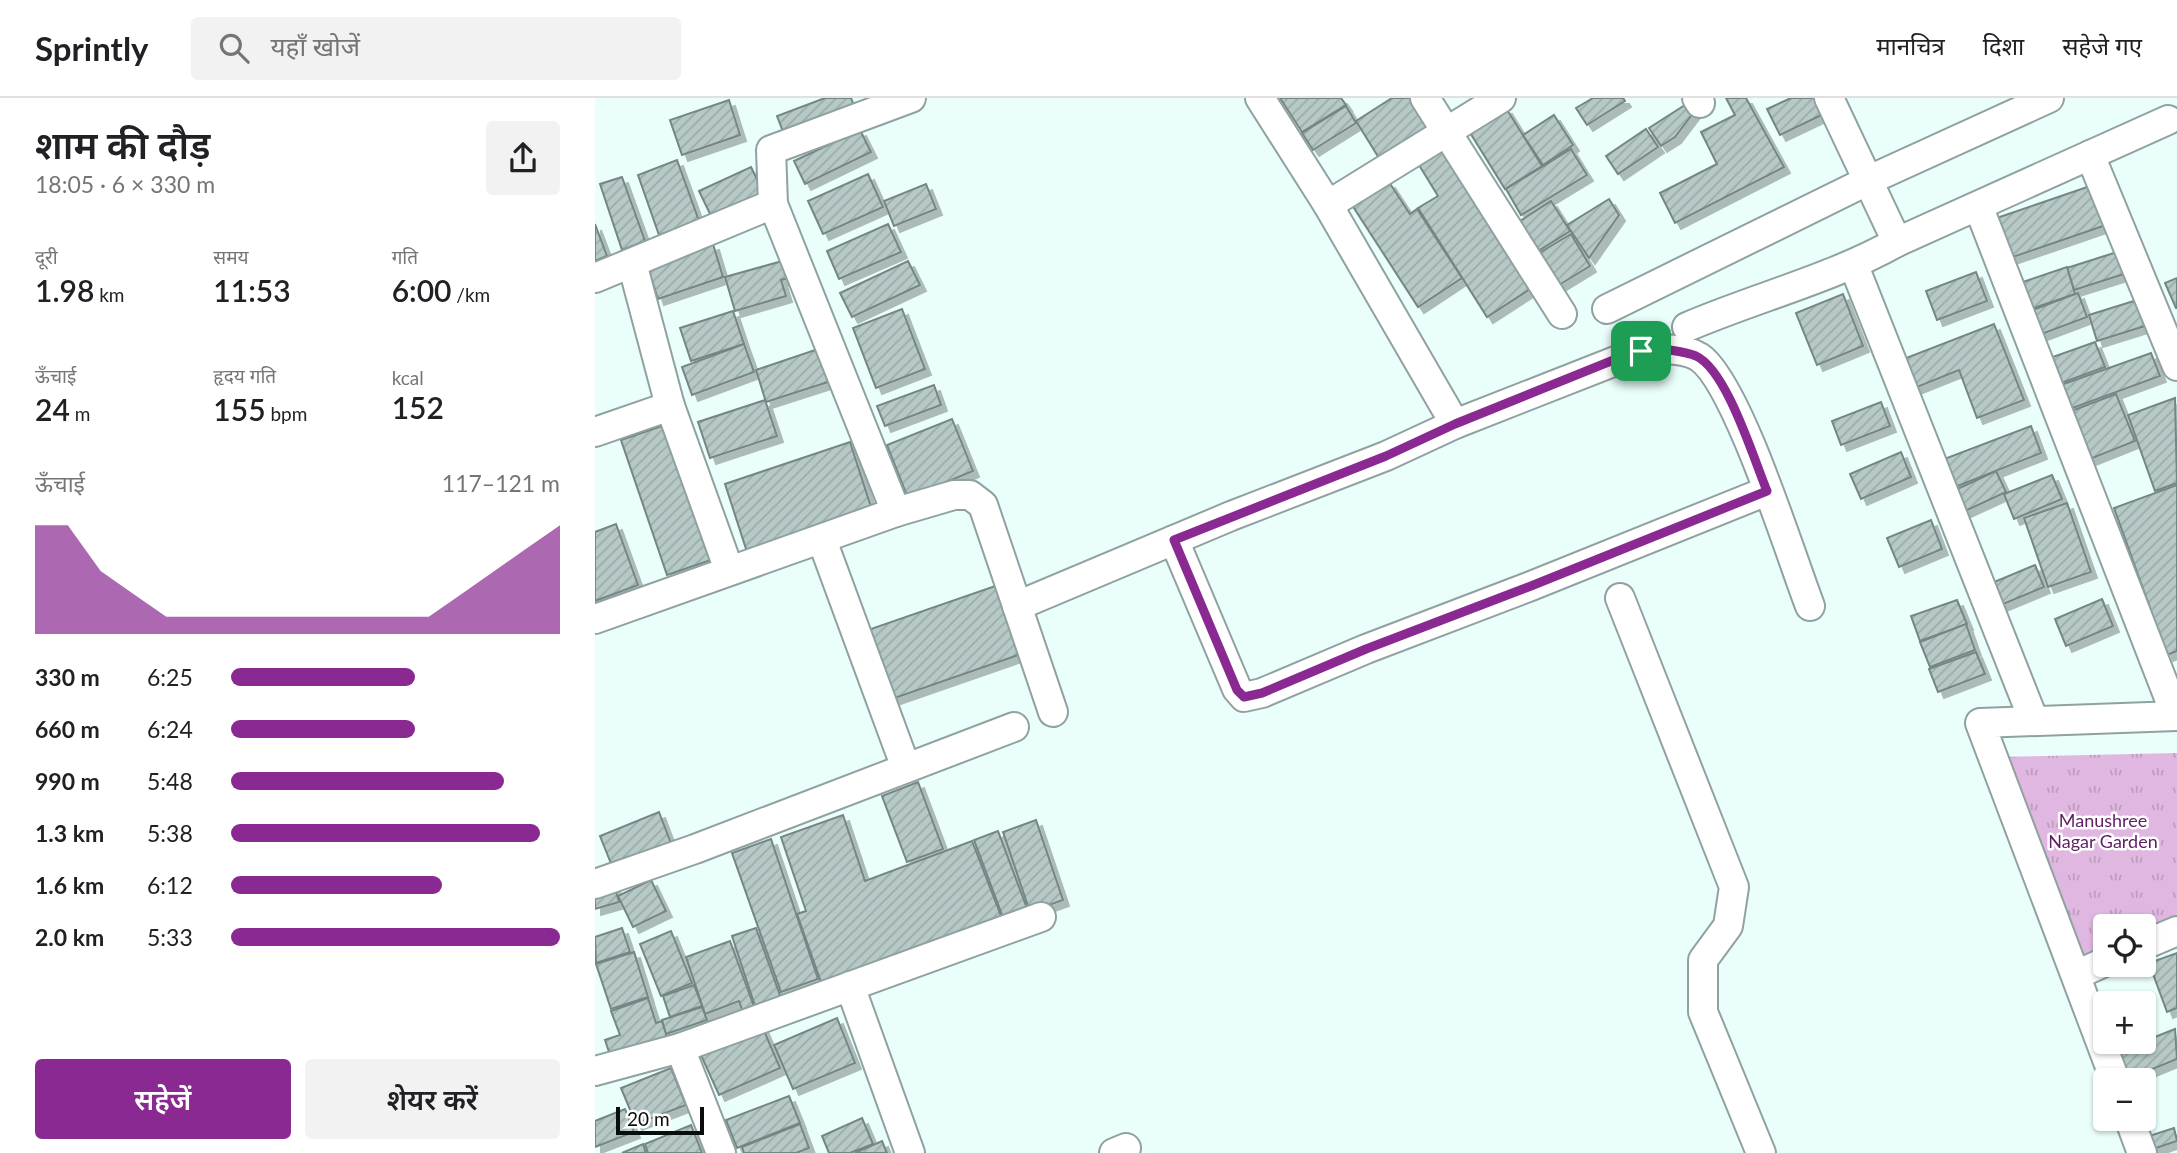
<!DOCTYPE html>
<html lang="hi">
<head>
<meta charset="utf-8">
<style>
  :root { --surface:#fff; --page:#f2f2f2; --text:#202124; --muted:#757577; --line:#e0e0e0; --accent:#8a2991 }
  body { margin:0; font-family:Lato,"Noto Sans Devanagari",sans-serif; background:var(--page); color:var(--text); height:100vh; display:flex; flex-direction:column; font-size:26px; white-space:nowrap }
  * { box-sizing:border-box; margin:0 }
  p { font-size:23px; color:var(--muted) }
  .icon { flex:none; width:38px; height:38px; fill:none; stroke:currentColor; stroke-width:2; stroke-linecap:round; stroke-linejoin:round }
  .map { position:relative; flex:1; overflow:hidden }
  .drawer { display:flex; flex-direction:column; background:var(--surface); width:595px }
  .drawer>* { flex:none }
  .fabs { position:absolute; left:1498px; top:816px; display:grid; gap:14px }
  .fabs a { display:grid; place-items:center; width:63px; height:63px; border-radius:7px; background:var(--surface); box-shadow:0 2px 5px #0004; font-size:35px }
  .scale { position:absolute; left:21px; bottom:18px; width:88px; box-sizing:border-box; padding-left:7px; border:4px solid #080e0d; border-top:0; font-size:19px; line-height:24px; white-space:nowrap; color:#080e0d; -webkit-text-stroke:5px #fff; paint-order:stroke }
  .pin { position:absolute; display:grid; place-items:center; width:60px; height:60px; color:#fff; margin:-30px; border-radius:14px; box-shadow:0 4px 10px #0006 }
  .round { display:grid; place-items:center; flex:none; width:74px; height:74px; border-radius:7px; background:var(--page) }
  .summary { display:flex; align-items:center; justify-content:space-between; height:119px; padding:0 35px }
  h1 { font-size:38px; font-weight:600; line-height:52px }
  .metrics { display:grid; grid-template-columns:repeat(3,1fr); gap:10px; height:119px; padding:7px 35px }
  .metrics div { display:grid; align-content:center }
  .metrics b { font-size:30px; font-weight:600 }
  .metrics small { font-size:19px; font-weight:400 }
  .metrics p { font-size:19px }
  .chart { height:196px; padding:14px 35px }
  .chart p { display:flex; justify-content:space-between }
  .chart svg { width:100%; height:126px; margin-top:7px; fill:var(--accent); opacity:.7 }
  .cta { display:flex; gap:14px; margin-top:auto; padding:14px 35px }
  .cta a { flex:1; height:80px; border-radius:7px; background:var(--accent); color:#fff; font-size:28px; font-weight:600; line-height:80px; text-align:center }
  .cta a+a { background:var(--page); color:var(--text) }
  ul { padding:0 35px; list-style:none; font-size:23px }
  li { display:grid; grid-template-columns:112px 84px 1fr; align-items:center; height:52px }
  li i { height:18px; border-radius:9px; background:var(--accent) }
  header { display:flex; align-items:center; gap:42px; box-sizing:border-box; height:98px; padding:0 35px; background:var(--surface); border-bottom:2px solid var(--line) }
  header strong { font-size:33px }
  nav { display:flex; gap:38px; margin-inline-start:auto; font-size:24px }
  .search { width:490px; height:63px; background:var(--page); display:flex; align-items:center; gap:18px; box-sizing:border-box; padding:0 24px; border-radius:7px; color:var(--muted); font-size:26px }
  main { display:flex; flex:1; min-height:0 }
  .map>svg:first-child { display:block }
  .grass { fill:url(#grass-tufts) }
  .building { fill:url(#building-hatch); stroke:#748684; stroke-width:2; filter:url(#shadow) }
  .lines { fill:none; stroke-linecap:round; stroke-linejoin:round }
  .minor-casing { stroke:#90a2a0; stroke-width:32 }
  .minor { stroke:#fff; stroke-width:28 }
  .route-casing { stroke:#fff; stroke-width:14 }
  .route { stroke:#8a2991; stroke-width:9 }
  .labels { text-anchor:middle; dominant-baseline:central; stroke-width:5; stroke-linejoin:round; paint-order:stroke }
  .park-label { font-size:18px; fill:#601d65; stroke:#fff }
</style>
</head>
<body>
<header>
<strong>Sprintly</strong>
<div class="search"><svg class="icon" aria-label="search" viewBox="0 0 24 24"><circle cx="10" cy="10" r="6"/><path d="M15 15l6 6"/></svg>यहाँ खोजें</div>
<nav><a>मानचित्र</a><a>दिशा</a><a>सहेजे गए</a></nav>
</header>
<main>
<section class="drawer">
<div class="summary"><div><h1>शाम की दौड़</h1><p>18:05 · 6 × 330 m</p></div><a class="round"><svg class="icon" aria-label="share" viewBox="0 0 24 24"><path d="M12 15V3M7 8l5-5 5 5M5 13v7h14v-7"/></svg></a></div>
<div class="metrics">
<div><p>दूरी</p><b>1.98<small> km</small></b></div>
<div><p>समय</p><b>11:53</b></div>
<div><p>गति</p><b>6:00<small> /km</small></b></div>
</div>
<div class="metrics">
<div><p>ऊँचाई</p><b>24<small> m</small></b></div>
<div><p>हृदय गति</p><b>155<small> bpm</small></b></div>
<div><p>kcal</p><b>152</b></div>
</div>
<div class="chart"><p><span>ऊँचाई</span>117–121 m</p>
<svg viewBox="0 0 160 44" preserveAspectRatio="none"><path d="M0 44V6L10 6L20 22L30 30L40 38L50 38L60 38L70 38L80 38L90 38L100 38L110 38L120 38L130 30L140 22L150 14L160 6V44z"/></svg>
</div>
<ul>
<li><b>330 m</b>6:25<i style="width:56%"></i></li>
<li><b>660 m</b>6:24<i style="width:56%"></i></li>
<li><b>990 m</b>5:48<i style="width:83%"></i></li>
<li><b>1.3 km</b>5:38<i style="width:94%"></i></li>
<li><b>1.6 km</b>6:12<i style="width:64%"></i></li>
<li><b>2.0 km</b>5:33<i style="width:100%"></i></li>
</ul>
<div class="cta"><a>सहेजें</a><a>शेयर करें</a></div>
</section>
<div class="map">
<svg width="1582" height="1055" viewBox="0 0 1582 1055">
  <defs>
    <pattern id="grass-tufts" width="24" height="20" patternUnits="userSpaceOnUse" patternTransform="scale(1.75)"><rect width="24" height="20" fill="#dfb7e0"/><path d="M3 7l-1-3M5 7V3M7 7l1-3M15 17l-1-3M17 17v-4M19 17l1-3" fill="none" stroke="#be9cbf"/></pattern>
    <pattern id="building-hatch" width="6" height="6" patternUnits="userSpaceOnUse" patternTransform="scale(1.75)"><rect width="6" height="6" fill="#b6c9c7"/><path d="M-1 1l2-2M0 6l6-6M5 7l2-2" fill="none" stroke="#9babaa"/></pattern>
    <filter id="shadow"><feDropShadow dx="6" dy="6" stdDeviation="0" flood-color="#0004"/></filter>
  </defs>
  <rect width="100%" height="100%" fill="#eafefb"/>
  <polygon class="grass" points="1582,655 1582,829 1549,843 1549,828 1510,828 1510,860 1483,871 1400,659"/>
  <g class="building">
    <polygon points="230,0 256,0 260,10 189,36 182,18"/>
    <polygon points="685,0 746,0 751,7 707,34"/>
    <polygon points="797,0 819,0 836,27 784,60 761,23"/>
    <polygon points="998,0 1028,0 1030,3 992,27 981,10"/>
    <polygon points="1131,0 1151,0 1189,69 1080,125 1065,95 1122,66 1106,34 1140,17"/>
    <polygon points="1196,0 1226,0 1233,14 1185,37 1172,11"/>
    <polygon points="134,2 145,37 87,57 75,22"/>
    <polygon points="1093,5 1099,14 1080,39 1066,48 1054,30"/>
    <polygon points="751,8 761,25 718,52 707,35"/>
    <polygon points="911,10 947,68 910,91 874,33"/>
    <polygon points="959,17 978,47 948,67 928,37"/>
    <polygon points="1051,31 1063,49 1023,76 1011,58"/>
    <polygon points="265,32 276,54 210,86 199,63"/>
    <polygon points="850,50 940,188 892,219 823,110 843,98 824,67"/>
    <polygon points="976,51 992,77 926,117 911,91"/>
    <polygon points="82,62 104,123 64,137 43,77"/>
    <polygon points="156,69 169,96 117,120 104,93"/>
    <polygon points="273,76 288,109 228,136 213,103"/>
    <polygon points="27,79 50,143 27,152 5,86"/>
    <polygon points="794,84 815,116 822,111 867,180 823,209 757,107"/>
    <polygon points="331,86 341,111 299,128 289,103"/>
    <polygon points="1498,87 1511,127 1415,160 1402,120"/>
    <polygon points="1014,101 1024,117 994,160 972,127"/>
    <polygon points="956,103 975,133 943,153 925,123"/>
    <polygon points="0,126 12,158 0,163"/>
    <polygon points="293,126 306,154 244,181 232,153"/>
    <polygon points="976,136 995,168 964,187 944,155"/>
    <polygon points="118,146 128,179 63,201 52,167"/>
    <polygon points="1522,154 1529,176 1479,192 1472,170"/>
    <polygon points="191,162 196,179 186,182 191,198 140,213 130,179"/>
    <polygon points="313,163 325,187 257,219 245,195"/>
    <polygon points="1472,169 1480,196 1433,212 1425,185"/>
    <polygon points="1381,174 1392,203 1342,222 1331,193"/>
    <polygon points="1582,180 1582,210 1581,210 1570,185"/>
    <polygon points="1483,195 1492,219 1444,237 1435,213"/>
    <polygon points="1248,196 1268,248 1222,267 1201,215"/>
    <polygon points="1542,202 1550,228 1502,243 1494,217"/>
    <polygon points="307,211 330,271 281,290 258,230"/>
    <polygon points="138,213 149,246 96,263 85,230"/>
    <polygon points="1399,226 1429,302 1382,320 1364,272 1317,291 1306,262"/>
    <polygon points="1500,244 1510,269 1461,287 1452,261"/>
    <polygon points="149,246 159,274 97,297 87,269"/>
    <polygon points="223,251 233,284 171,304 161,272"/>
    <polygon points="1556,255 1565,278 1472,312 1463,288"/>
    <polygon points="339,287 346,307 290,328 282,308"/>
    <polygon points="1521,296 1540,343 1490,363 1471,315"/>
    <polygon points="1580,300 1582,385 1560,393 1533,317"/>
    <polygon points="170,302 182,338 115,360 103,324"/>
    <polygon points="1286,304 1295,328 1246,347 1237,323"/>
    <polygon points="357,321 378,373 313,400 292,347"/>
    <polygon points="70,327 116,462 72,477 26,342"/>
    <polygon points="1436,328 1446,355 1355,391 1344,363"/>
    <polygon points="255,344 277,412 152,454 130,386"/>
    <polygon points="1306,354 1316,379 1266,401 1255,376"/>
    <polygon points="1401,373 1411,394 1368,414 1358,393"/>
    <polygon points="1457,377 1467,401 1419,421 1409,396"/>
    <polygon points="1582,387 1582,553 1572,557 1519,410"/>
    <polygon points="1472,405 1496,474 1453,489 1429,420"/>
    <polygon points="1336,422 1347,451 1304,469 1292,440"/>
    <polygon points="21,426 43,487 0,503 0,434"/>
    <polygon points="1440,467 1449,489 1401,509 1392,487"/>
    <polygon points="406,486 429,555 294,602 270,533"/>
    <polygon points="1507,501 1518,528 1471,548 1460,521"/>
    <polygon points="1362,502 1372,526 1325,543 1316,518"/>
    <polygon points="1371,526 1380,552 1335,569 1325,544"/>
    <polygon points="1381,554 1390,576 1343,594 1334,571"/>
    <polygon points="323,684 348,751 312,764 287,698"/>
    <polygon points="64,714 77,748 19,773 5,738"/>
    <polygon points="248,717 270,783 377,743 406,818 226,884 202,816 211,813 186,739"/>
    <polygon points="441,722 468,802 435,814 408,734"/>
    <polygon points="403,733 433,813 409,822 379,742"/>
    <polygon points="176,741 223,881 186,894 137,755"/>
    <polygon points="56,782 71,813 38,829 23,798"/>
    <polygon points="19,787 24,804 0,811 0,793"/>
    <polygon points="27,830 35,854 1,865 0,839"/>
    <polygon points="161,830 187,903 161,911 137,838"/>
    <polygon points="76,833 97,885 66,898 45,846"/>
    <polygon points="135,843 161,914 149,917 144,903 110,916 91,859"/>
    <polygon points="39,854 53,899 16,911 1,866"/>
    <polygon points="1582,855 1582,910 1572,914 1554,865"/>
    <polygon points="99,887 107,908 75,919 68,898"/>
    <polygon points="53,900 61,925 67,923 73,941 16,960 10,942 25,937 16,913"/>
    <polygon points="107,909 112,922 71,936 67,922"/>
    <polygon points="242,920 260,965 198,991 179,947"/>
    <polygon points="167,928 185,970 124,997 105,955"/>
    <polygon points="1580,931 1582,961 1531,982 1517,956"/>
    <polygon points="76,970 91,1007 41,1026 26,990"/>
    <polygon points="194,998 205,1025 142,1050 131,1022"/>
    <polygon points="30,1011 39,1034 0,1049 0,1023"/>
    <polygon points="267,1020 278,1046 255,1055 234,1055 227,1038"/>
    <polygon points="205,1026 214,1050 201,1055 149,1055 147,1049"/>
    <polygon points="96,1027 107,1055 53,1055 50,1046"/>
    <polygon points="1579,1030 1582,1043 1558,1051 1548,1040"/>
    <polygon points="287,1043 292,1055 260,1055"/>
    <polygon points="48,1046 51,1055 27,1055"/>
  </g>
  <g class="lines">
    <defs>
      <g id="minor">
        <polyline points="665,0 733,107 906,0"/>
        <polyline points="830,0 967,216"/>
        <polyline points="1102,0 1105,5"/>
        <polyline points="1234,0 1302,144"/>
        <polyline points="1495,57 1582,268"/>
        <path d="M 733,107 L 860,326 L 1046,253 C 1063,251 1088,249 1104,259 C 1142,284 1196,459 1215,508"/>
        <polyline points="1384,110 1581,618"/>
        <polyline points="1259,168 1439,623"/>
        <polyline points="0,180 178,106 176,52 316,0"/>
        <polyline points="1012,211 1272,83 1454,0"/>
        <path d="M 1092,229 C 1162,199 1236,181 1302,144 L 1573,22"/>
        <polyline points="75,308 134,472"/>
        <polyline points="0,334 75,308 37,165"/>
        <polyline points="301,414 359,397 375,397 388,407 458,614"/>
        <polyline points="227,442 311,670"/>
        <polyline points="579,442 642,591 649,599 667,595 771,551 936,488 1172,393"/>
        <polyline points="1025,500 1139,789 1133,828 1108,862 1108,914 1166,1055"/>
        <polyline points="422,508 636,418 791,358 860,326"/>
        <polyline points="0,521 301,414 178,106"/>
        <polyline points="0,786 100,751 419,629"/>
        <polyline points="1549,847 1582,833"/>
        <polyline points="1481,877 1510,864"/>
        <polyline points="255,888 315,1055"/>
        <polyline points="85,950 126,1055"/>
        <polyline points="0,973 85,950 446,819"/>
        <polyline points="1520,982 1385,625 1582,618"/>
        <polyline points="1534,1020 1547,1055"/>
        <polyline points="519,1055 531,1050"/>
      </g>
    </defs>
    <use href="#minor" class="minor-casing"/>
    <use href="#minor" class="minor"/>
  </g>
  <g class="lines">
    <defs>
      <path id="route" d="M 1069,251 C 1079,253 1091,254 1101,258 C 1132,272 1159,362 1172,393 L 936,488 L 771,551 L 667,595 L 649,599 L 642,592 L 579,442 L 791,358 L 860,326 L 1021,261 L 1046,253 Z"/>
    </defs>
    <use href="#route" class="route-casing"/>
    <use href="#route" class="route"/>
  </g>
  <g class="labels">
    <g class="park-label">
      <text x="1508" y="722">Manushree<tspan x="1508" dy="21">Nagar Garden</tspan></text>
    </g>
  </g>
</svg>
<div class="fabs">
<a><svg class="icon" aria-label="locate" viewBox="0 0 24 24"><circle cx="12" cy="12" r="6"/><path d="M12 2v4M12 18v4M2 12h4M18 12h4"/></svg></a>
<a>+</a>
<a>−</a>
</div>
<div class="scale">20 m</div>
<div class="pin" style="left:1046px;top:253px;background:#1e9e55"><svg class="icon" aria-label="arrive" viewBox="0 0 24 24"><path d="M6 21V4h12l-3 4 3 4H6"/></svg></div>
</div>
</main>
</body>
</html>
